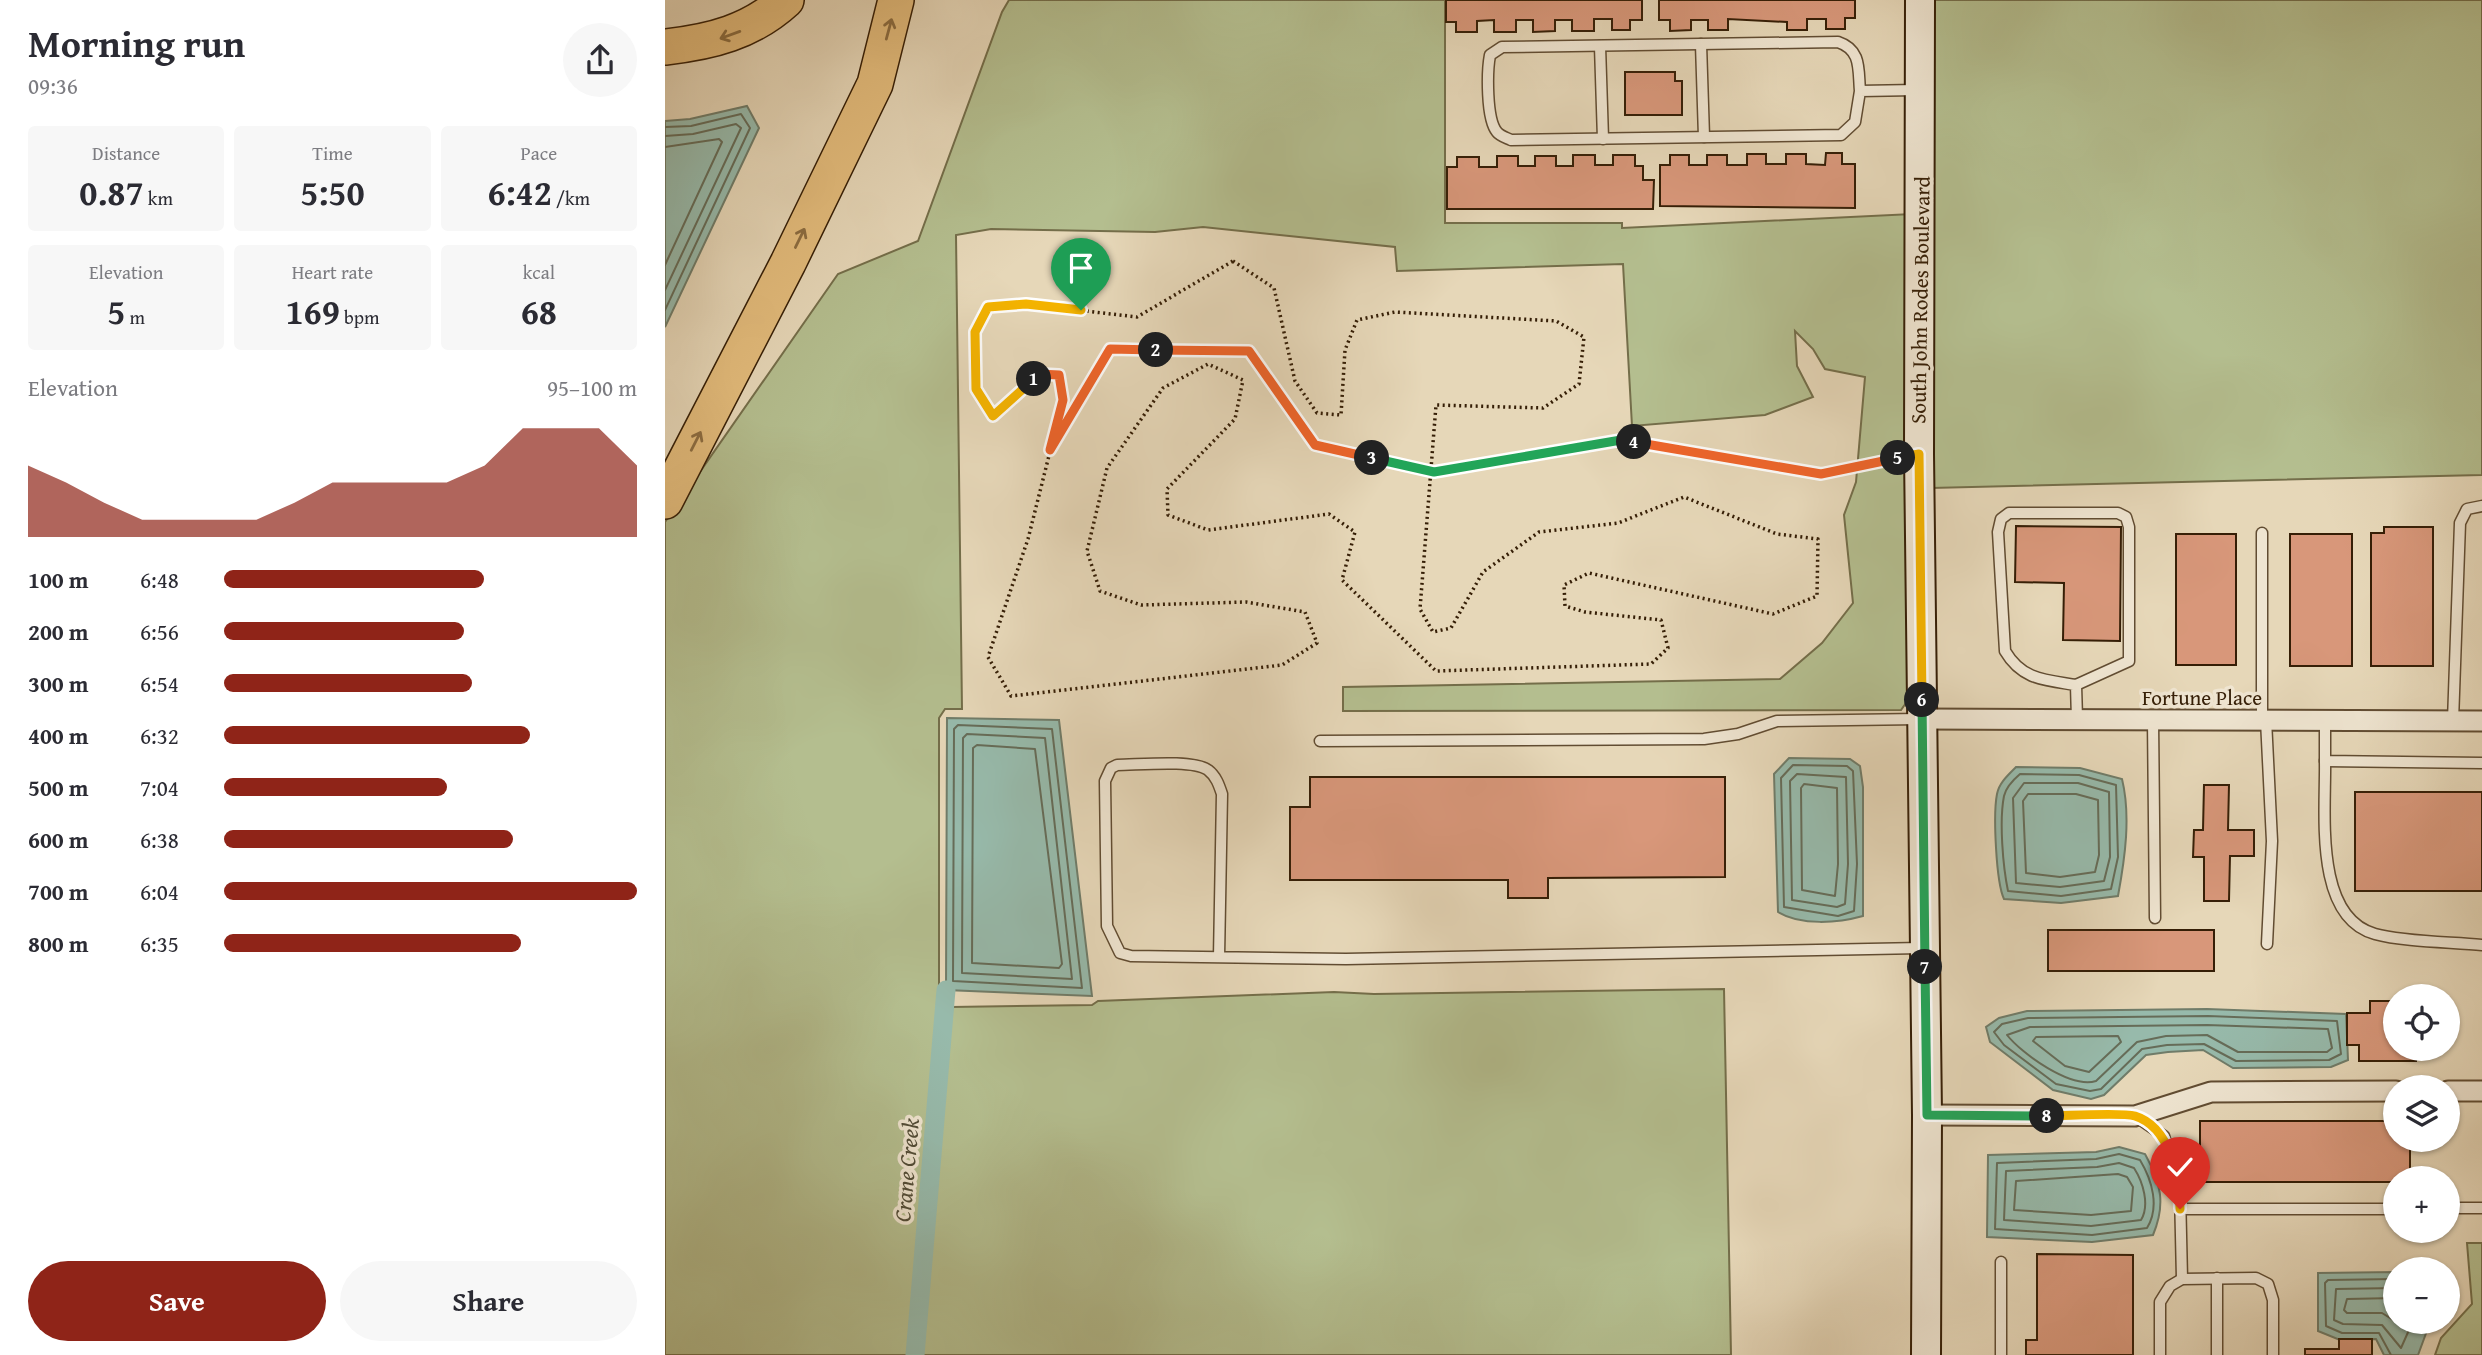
<!DOCTYPE html>
<html lang="en">
<head>
<meta charset="utf-8">
<style>
  :root { --surface:#fff; --page:#f7f7f7; --text:#2b2b33; --muted:#7c7c81; --accent:#8f2418 }
  body { margin:0; font-family:"Gentium Book Plus",serif; background:var(--page); color:var(--text); height:100vh; display:flex; flex-direction:column; font-size:26px; white-space:nowrap }
  * { box-sizing:border-box; margin:0 }
  p { font-size:23px; color:var(--muted) }
  .icon { flex:none; width:38px; height:38px; fill:none; stroke:currentColor; stroke-width:2; stroke-linecap:round; stroke-linejoin:round }
  .map { position:relative; flex:1; overflow:hidden }
  .sheet { display:flex; flex-direction:column; background:var(--surface); width:665px }
  .sheet>* { flex:none }
  .fabs { position:absolute; left:1718px; top:984px; display:grid; gap:14px }
  .fabs a { display:grid; place-items:center; width:77px; height:77px; border-radius:50%; background:var(--surface); box-shadow:0 2px 5px #0004; font-size:35px }
  .pin { position:absolute; display:grid; place-items:center; width:60px; height:60px; color:#fff; margin:-72px -30px; border-radius:50% 50% 50% 0; rotate:-45deg; box-shadow:0 0 7px #0007 }
  .pin .icon { rotate:45deg }
  .km { position:absolute; width:35px; height:35px; margin:-18px; border-radius:50%; background:#222; color:#fff; font-size:19px; line-height:35px; text-align:center }
  .round { display:grid; place-items:center; flex:none; width:74px; height:74px; border-radius:37px; background:var(--page) }
  .headline { display:flex; align-items:center; justify-content:space-between; height:119px; padding:0 28px }
  h1 { font-size:38px; font-weight:800; line-height:52px }
  .metrics { display:grid; grid-template-columns:repeat(3,1fr); gap:10px; height:119px; padding:7px 28px }
  .metrics div { display:grid; align-content:center; border-radius:7px; background:var(--page); text-align:center }
  .metrics b { font-size:35px; font-weight:800 }
  .metrics small { font-size:19px; font-weight:400 }
  .metrics p { font-size:19px }
  .chart { height:196px; padding:14px 28px }
  .chart p { display:flex; justify-content:space-between }
  .chart svg { width:100%; height:126px; margin-top:7px; fill:var(--accent); opacity:.7 }
  .button { display:flex; gap:14px; margin-top:auto; padding:14px 28px }
  .button a { flex:1; height:80px; border-radius:42px; background:var(--accent); color:#fff; font-size:28px; font-weight:800; line-height:80px; text-align:center }
  .button a+a { background:var(--page); color:var(--text) }
  ul { padding:0 28px; list-style:none; font-size:23px }
  li { display:grid; grid-template-columns:112px 84px 1fr; align-items:center; height:52px }
  li i { height:18px; border-radius:9px; background:var(--accent) }
  main { display:flex; flex:1; min-height:0 }
  .map>svg:first-child { display:block }
  .green { fill:#b4be8f; stroke:#746e4a; stroke-width:2 }
  .water { fill:#97baab; stroke:#707c69; stroke-width:2 }
  .lines { fill:none; stroke-linecap:round; stroke-linejoin:round }
  .shore { stroke:#666c58; stroke-width:2 }
  .canal { stroke:#97baab; stroke-width:19 }
  .building { fill:#d8977a; stroke:#351e06; stroke-width:2 }
  .service-casing { stroke:#614c32; stroke-width:13 }
  .minor-casing { stroke:#614c32; stroke-width:23 }
  .secondary-casing { stroke:#351e06; stroke-width:32 }
  .motorway-casing { stroke:#351e06; stroke-width:38 }
  .path { stroke:#351e06; stroke-width:3.5; stroke-dasharray:2 3.5; stroke-linecap:butt }
  .service { stroke:#efe5d1; stroke-width:10 }
  .minor { stroke:#efe5d1; stroke-width:19 }
  .secondary { stroke:#efe5d1; stroke-width:28 }
  .motorway { stroke:#e3bc7c; stroke-width:35 }
  .oneway { stroke:#8c6d41 }
  .split-1-casing { stroke:#fff; stroke-width:14 }
  .split-2-casing { stroke:#fff; stroke-width:14 }
  .split-3-casing { stroke:#fff; stroke-width:14 }
  .split-4-casing { stroke:#fff; stroke-width:14 }
  .split-5-casing { stroke:#fff; stroke-width:14 }
  .split-6-casing { stroke:#fff; stroke-width:14 }
  .split-7-casing { stroke:#fff; stroke-width:14 }
  .split-8-casing { stroke:#fff; stroke-width:14 }
  .split-9-casing { stroke:#fff; stroke-width:14 }
  .split-1 { stroke:#f5b400; stroke-width:9 }
  .split-2 { stroke:#f0652b; stroke-width:9 }
  .split-3 { stroke:#f0652b; stroke-width:9 }
  .split-4 { stroke:#22a559; stroke-width:9 }
  .split-5 { stroke:#f0652b; stroke-width:9 }
  .split-6 { stroke:#f5b400; stroke-width:9 }
  .split-7 { stroke:#22a559; stroke-width:9 }
  .split-8 { stroke:#22a559; stroke-width:9 }
  .split-9 { stroke:#f5b400; stroke-width:9 }
  .labels { text-anchor:middle; dominant-baseline:central; stroke-width:7; stroke-linejoin:round; paint-order:stroke }
  .street-label { font-size:21px; fill:#351e06; stroke:#efe5d1 }
  .water-label { font-size:23px; font-style:italic; fill:#524d38; stroke:#efe5d1 }
</style>
</head>
<body>
<main>
<section class="sheet">
<div class="headline"><div><h1>Morning run</h1><p>09:36</p></div><a class="round"><svg class="icon" aria-label="share" viewBox="0 0 24 24"><path d="M12 15V3M7 8l5-5 5 5M5 13v7h14v-7"/></svg></a></div>
<div class="metrics">
<div><p>Distance</p><b>0.87<small> km</small></b></div>
<div><p>Time</p><b>5:50</b></div>
<div><p>Pace</p><b>6:42<small> /km</small></b></div>
</div>
<div class="metrics">
<div><p>Elevation</p><b>5<small> m</small></b></div>
<div><p>Heart rate</p><b>169<small> bpm</small></b></div>
<div><p>kcal</p><b>68</b></div>
</div>
<div class="chart"><p><span>Elevation</span>95–100 m</p>
<svg viewBox="0 0 160 44" preserveAspectRatio="none"><path d="M0 44V19L10 25L20 32L30 38L40 38L50 38L60 38L70 32L80 25L90 25L100 25L110 25L120 19L130 6L140 6L150 6L160 19V44z"/></svg>
</div>
<ul>
<li><b>100 m</b>6:48<i style="width:63%"></i></li>
<li><b>200 m</b>6:56<i style="width:58%"></i></li>
<li><b>300 m</b>6:54<i style="width:60%"></i></li>
<li><b>400 m</b>6:32<i style="width:74%"></i></li>
<li><b>500 m</b>7:04<i style="width:54%"></i></li>
<li><b>600 m</b>6:38<i style="width:70%"></i></li>
<li><b>700 m</b>6:04<i style="width:100%"></i></li>
<li><b>800 m</b>6:35<i style="width:72%"></i></li>
</ul>
<div class="button"><a>Save</a><a>Share</a></div>
</section>
<div class="map">
<svg width="1817" height="1355" viewBox="0 0 1817 1355">
  <rect width="100%" height="100%" fill="#e6d7b8"/>
  <filter id="stains"><feTurbulence type="fractalNoise" baseFrequency=".00286" numOctaves="4"/><feColorMatrix values="0 0 0 0 .2 0 0 0 0 .09 0 0 0 0 .02 0 0 0 .5 -.17"/></filter>
  <radialGradient id="worn" r=".72"><stop offset=".6" stop-color="#630" stop-opacity="0"/><stop offset="1" stop-color="#630" stop-opacity=".3"/></radialGradient>
  <g class="green">
    <polygon points="344,0 780,0 780,223 957,223 957,228 1247,214 1248,693 1236,710 678,711 678,687 1115,679 1157,643 1188,603 1179,515 1191,482 1200,377 1160,369 1148,349 1130,331 1132,366 1148,397 1100,415 967,426 958,264 732,271 730,247 538,227 490,232 326,229 291,235 297,709 280,709 274,718 274,995 285,999 286,1007 427,1005 433,1001 669,992 709,994 1059,989 1066,1355 0,1355 0,522 173,274 253,241 337,12"/>
    <polygon points="1264,0 1817,0 1817,475 1266,488"/>
    <polygon points="1802,1243 1817,1243 1817,1355 1770,1355 1776,1338 1807,1304"/>
  </g>
  <g class="water">
    <polygon points="82,106 94,128 0,327 0,121 25,119"/>
    <polygon points="282,718 394,720 427,996 281,990"/>
    <path d="M 1124,758 L 1185,759 L 1195,766 L 1198,787 L 1198,916 C 1173,923 1136,926 1113,912 L 1109,774 Z"/>
    <path d="M 1351,767 L 1415,768 L 1457,779 C 1466,816 1460,858 1453,896 L 1396,903 L 1339,899 C 1331,882 1328,814 1332,794 C 1334,783 1343,775 1351,767 Z"/>
    <polygon points="1542,1009 1681,1014 1683,1060 1666,1067 1568,1068 1538,1050 1503,1052 1481,1055 1439,1095 1426,1099 1388,1090 1325,1042 1321,1027 1334,1018 1362,1011"/>
    <path d="M 1454,1147 L 1480,1154 C 1496,1183 1501,1204 1488,1235 L 1427,1242 L 1322,1237 L 1323,1155 L 1431,1152 Z"/>
    <polygon points="1731,1272 1731,1321 1769,1321 1763,1328 1753,1355 1719,1355 1711,1339 1675,1340 1653,1331 1653,1273"/>
  </g>
  <g class="lines">
    <g class="shore">
      <polyline points="0,127 26,126 76,114 85,128 0,310"/>
      <polyline points="0,136 28,134 71,124 76,128 0,290"/>
      <polyline points="0,147 54,139 57,142 0,265"/>
      <polygon points="293,725 387,729 417,988 288,981 289,729"/>
      <polygon points="302,734 380,738 407,979 297,973 298,738"/>
      <polygon points="312,745 370,749 397,964 394,968 307,963 308,748"/>
      <polygon points="1128,765 1182,766 1188,771 1192,864 1189,911 1173,916 1119,907 1116,778"/>
      <polygon points="1132,774 1181,777 1183,864 1180,904 1172,907 1127,900 1125,781"/>
      <path d="M 1355,774 L 1414,775 L 1451,785 L 1453,857 L 1446,889 L 1396,896 L 1343,891 C 1338,867 1334,821 1339,796 C 1341,787 1348,780 1355,774 Z"/>
      <polygon points="1359,783 1413,783 1444,792 1445,857 1439,881 1395,887 1351,883 1348,798"/>
      <polygon points="1139,784 1172,788 1173,864 1170,896 1137,890 1136,788"/>
      <polygon points="1363,794 1411,794 1433,800 1434,855 1430,872 1395,877 1361,873 1358,801"/>
      <polygon points="1543,1016 1672,1021 1676,1054 1664,1060 1571,1061 1539,1044 1502,1045 1477,1049 1436,1089 1425,1091 1391,1084 1339,1045 1329,1032 1337,1024 1363,1018"/>
      <path d="M 1542,1025 L 1663,1029 L 1667,1048 L 1662,1052 L 1573,1052 L 1542,1035 L 1501,1036 L 1472,1042 L 1431,1081 C 1406,1089 1357,1054 1342,1035 L 1365,1027 Z"/>
      <polygon points="1453,1036 1456,1042 1424,1072 1400,1066 1368,1041 1371,1037"/>
      <path d="M 1454,1154 L 1475,1160 C 1487,1180 1495,1207 1482,1228 L 1427,1235 L 1330,1229 L 1332,1163 L 1431,1159 Z"/>
      <path d="M 1454,1163 L 1469,1168 C 1478,1182 1485,1205 1476,1220 L 1426,1226 L 1339,1220 L 1341,1171 L 1432,1167 Z"/>
      <polygon points="1453,1174 1462,1177 1468,1187 1466,1211 1426,1215 1349,1210 1351,1181"/>
      <polyline points="1731,1288 1671,1289 1669,1320 1678,1324 1717,1325 1736,1348 1748,1321"/>
      <polyline points="1731,1298 1682,1299 1679,1310 1682,1313 1717,1313 1733,1323 1737,1321"/>
      <polyline points="1726,1355 1714,1333 1677,1333 1661,1326 1660,1283 1663,1280 1731,1279"/>
    </g>
    <polyline class="canal" points="250,1355 281,990"/>
  </g>
  <g class="building">
    <polygon points="781,0 977,0 977,20 965,20 965,30 947,30 947,19 929,19 929,31 907,31 907,20 890,20 890,31 868,32 868,20 851,20 851,32 829,32 829,20 812,21 812,32 791,32 791,22 781,22"/>
    <polygon points="994,0 1190,0 1190,18 1180,18 1180,29 1161,29 1161,19 1142,19 1142,30 1122,30 1122,22 1063,19 1063,30 1043,30 1043,20 1026,20 1026,30 1005,31 1005,20 994,20"/>
    <polygon points="960,72 1010,72 1010,81 1017,81 1017,115 960,115"/>
    <polygon points="1161,153 1177,153 1177,164 1190,164 1190,208 995,206 995,165 1005,165 1005,155 1024,155 1024,165 1042,165 1042,155 1062,155 1062,165 1082,165 1082,154 1101,154 1101,164 1121,164 1121,154 1141,154 1141,164 1160,165"/>
    <polygon points="908,155 930,155 930,165 948,165 948,155 970,155 970,166 978,166 978,180 989,180 988,209 782,209 782,167 792,167 792,157 814,157 814,167 832,167 832,156 853,156 853,166 870,166 870,156 891,156 891,166 908,166"/>
    <polygon points="1351,526 1456,527 1455,641 1398,640 1399,583 1350,582"/>
    <polygon points="1719,527 1768,527 1768,666 1706,666 1706,533 1719,533"/>
    <rect x="1511" y="534" width="60" height="131"/>
    <rect x="1625" y="534" width="62" height="132"/>
    <polygon points="645,777 1060,777 1060,877 883,878 883,898 843,898 843,880 625,880 625,807 645,807"/>
    <polygon points="1539,785 1564,785 1563,830 1589,830 1589,856 1565,856 1564,901 1539,901 1539,857 1528,857 1529,830 1538,830"/>
    <rect x="1690" y="792" width="127" height="99"/>
    <rect x="1383" y="930" width="166" height="41"/>
    <polygon points="1705,1001 1731,1001 1731,1048 1751,1048 1751,1061 1694,1061 1694,1045 1682,1045 1682,1013 1705,1013"/>
    <polygon points="1535,1121 1731,1121 1731,1139 1745,1139 1745,1178 1731,1178 1731,1182 1535,1182"/>
    <polygon points="1372,1254 1468,1255 1468,1355 1361,1355 1361,1340 1372,1340"/>
    <polygon points="1674,1339 1707,1339 1707,1355 1640,1355 1640,1349 1674,1349"/>
  </g>
  <g class="lines">
    <defs>
      <g id="service">
        <polyline points="1036,44 1039,137"/>
        <polyline points="935,46 938,139"/>
        <path d="M 1195,91 L 1190,122 L 1176,135 L 846,140 C 842,138 835,136 832,132 C 821,119 822,71 825,55 L 837,47 L 1173,42 C 1197,50 1193,70 1195,91 L 1251,90"/>
        <polyline points="1597,533 1597,720"/>
        <path d="M 1411,685 C 1380,680 1357,680 1340,651 L 1333,532 L 1336,519 L 1344,513 L 1453,513 L 1461,517 L 1464,527 L 1464,661 L 1411,685 L 1412,719"/>
        <polyline points="1488,720 1490,918"/>
        <polyline points="1601,720 1607,841 1602,944"/>
        <polyline points="1660,720 1660,761 1817,763"/>
        <polyline points="1788,721 1795,523 1802,509 1817,506"/>
        <polyline points="655,741 1039,739 1073,734 1112,721 1254,719"/>
        <path d="M 1660,761 C 1661,811 1648,917 1710,934 C 1739,942 1787,942 1817,945"/>
        <path d="M 554,957 L 557,794 C 554,785 551,776 543,770 C 527,759 473,765 452,765 L 446,768 L 440,781 L 442,926 L 455,953 L 466,956 L 681,959 L 1256,948"/>
        <polyline points="1470,1116 1499,1136 1515,1192 1517,1279"/>
        <polyline points="1783,1208 1817,1208"/>
        <polyline points="1515,1209 1731,1209"/>
        <polyline points="1336,1262 1336,1355"/>
        <polyline points="1552,1278 1552,1355"/>
        <polyline points="1495,1355 1495,1302 1505,1286 1517,1279 1591,1278 1603,1284 1608,1300 1608,1355"/>
      </g>
      <g id="minor">
        <polyline points="1258,719 1817,721"/>
        <polyline points="1783,1091 1817,1091"/>
        <polyline points="1262,1115 1470,1116 1546,1092 1731,1091"/>
      </g>
      <polyline id="secondary" points="1255,0 1254,454 1262,1115 1261,1355"/>
      <g id="motorway">
        <path d="M 0,47 C 46,42 86,32 121,0"/>
        <polyline points="0,501 123,263 210,84 231,0"/>
      </g>
    </defs>
    <use href="#service" class="service-casing"/>
    <use href="#minor" class="minor-casing"/>
    <use href="#secondary" class="secondary-casing"/>
    <use href="#motorway" class="motorway-casing"/>
    <g class="path">
      <polygon points="568,261 609,288 630,381 652,413 676,415 680,350 692,320 730,312 891,321 919,337 914,384 878,408 771,405 755,609 768,632 786,628 818,572 874,532 953,523 1019,497 1112,534 1153,539 1152,596 1108,614 924,573 899,585 900,606 920,612 996,620 1003,648 986,664 771,671 677,580 690,532 664,514 543,530 503,515 502,489 570,419 578,380 543,364 498,388 442,468 422,551 435,591 476,605 581,602 640,612 652,643 617,665 346,696 323,657 363,539 398,400 394,375 374,374 328,416 311,389 310,332 323,307 361,304 472,317"/>
      <polyline points="387,446 445,349 585,351 650,445 769,472 956,440 1156,474 1231,459"/>
    </g>
    <use href="#service" class="service"/>
    <use href="#minor" class="minor"/>
    <use href="#secondary" class="secondary"/>
    <use href="#motorway" class="motorway"/>
  </g>
  <defs><path id="oneway-shaft" d="M-6 0H5M1.5-3L5.5 0L1.5 3" fill="none" stroke-width="1.6" stroke-linecap="round" stroke-linejoin="round" transform="scale(1.75)"/></defs>
  <g class="oneway">
    <use href="#oneway-shaft" transform="translate(224 29) rotate(-75)"/>
    <use href="#oneway-shaft" transform="translate(65 35) rotate(160)"/>
    <use href="#oneway-shaft" transform="translate(135 238) rotate(-64)"/>
    <use href="#oneway-shaft" transform="translate(31 441) rotate(-63)"/>
  </g>
  <g class="lines">
    <defs>
      <polyline id="split-1" points="369,379 328,416 311,389 310,332 323,307 361,304 416,310"/>
      <polyline id="split-2" points="369,379 374,374 394,375 398,400 385,450 445,349 491,350"/>
      <polyline id="split-3" points="491,350 584,351 650,445 707,458"/>
      <polyline id="split-4" points="707,458 769,472 956,440 969,442"/>
      <polyline id="split-5" points="969,442 1156,474 1233,458"/>
      <polyline id="split-6" points="1233,458 1254,454 1257,700"/>
      <polyline id="split-7" points="1257,700 1260,967"/>
      <polyline id="split-8" points="1260,967 1262,1115 1382,1116"/>
      <path id="split-9" d="M 1382,1116 C 1401,1116 1455,1112 1470,1116 C 1505,1127 1515,1177 1515,1209"/>
    </defs>
    <use href="#split-1" class="split-1-casing"/>
    <use href="#split-2" class="split-2-casing"/>
    <use href="#split-3" class="split-3-casing"/>
    <use href="#split-4" class="split-4-casing"/>
    <use href="#split-5" class="split-5-casing"/>
    <use href="#split-6" class="split-6-casing"/>
    <use href="#split-7" class="split-7-casing"/>
    <use href="#split-8" class="split-8-casing"/>
    <use href="#split-9" class="split-9-casing"/>
    <use href="#split-1" class="split-1"/>
    <use href="#split-2" class="split-2"/>
    <use href="#split-3" class="split-3"/>
    <use href="#split-4" class="split-4"/>
    <use href="#split-5" class="split-5"/>
    <use href="#split-6" class="split-6"/>
    <use href="#split-7" class="split-7"/>
    <use href="#split-8" class="split-8"/>
    <use href="#split-9" class="split-9"/>
  </g>
  <g class="labels">
    <g class="street-label">
      <text transform="translate(1255 300) rotate(-89)">South John Rodes Boulevard</text>
      <text x="1537" y="697">Fortune Place</text>
    </g>
    <g class="water-label">
      <text transform="translate(241 1170) rotate(-85)">Crane Creek</text>
    </g>
  </g>
  <rect width="100%" height="100%" filter="url(#stains)"/>
  <rect width="100%" height="100%" fill="url(#worn)"/>
</svg>
<div class="fabs">
<a><svg class="icon" aria-label="locate" viewBox="0 0 24 24"><circle cx="12" cy="12" r="6"/><path d="M12 2v4M12 18v4M2 12h4M18 12h4"/></svg></a>
<a><svg class="icon" aria-label="layers" viewBox="0 0 24 24"><path d="M12 4l9 5-9 5-9-5zM3 14l9 5 9-5"/></svg></a>
<a>+</a>
<a>−</a>
</div>
<div class="pin" style="left:416px;top:310px;background:#1e9e55"><svg class="icon" aria-label="arrive" viewBox="0 0 24 24"><path d="M6 21V4h12l-3 4 3 4H6"/></svg></div>
<div class="pin" style="left:1515px;top:1209px;background:#d93025"><svg class="icon" aria-label="check" viewBox="0 0 24 24"><path d="M5 12l5 5 9-10"/></svg></div>
<b class="km" style="left:369px;top:379px">1</b>
<b class="km" style="left:491px;top:350px">2</b>
<b class="km" style="left:707px;top:458px">3</b>
<b class="km" style="left:969px;top:442px">4</b>
<b class="km" style="left:1233px;top:458px">5</b>
<b class="km" style="left:1257px;top:700px">6</b>
<b class="km" style="left:1260px;top:967px">7</b>
<b class="km" style="left:1382px;top:1116px">8</b>
</div>
</main>
</body>
</html>
